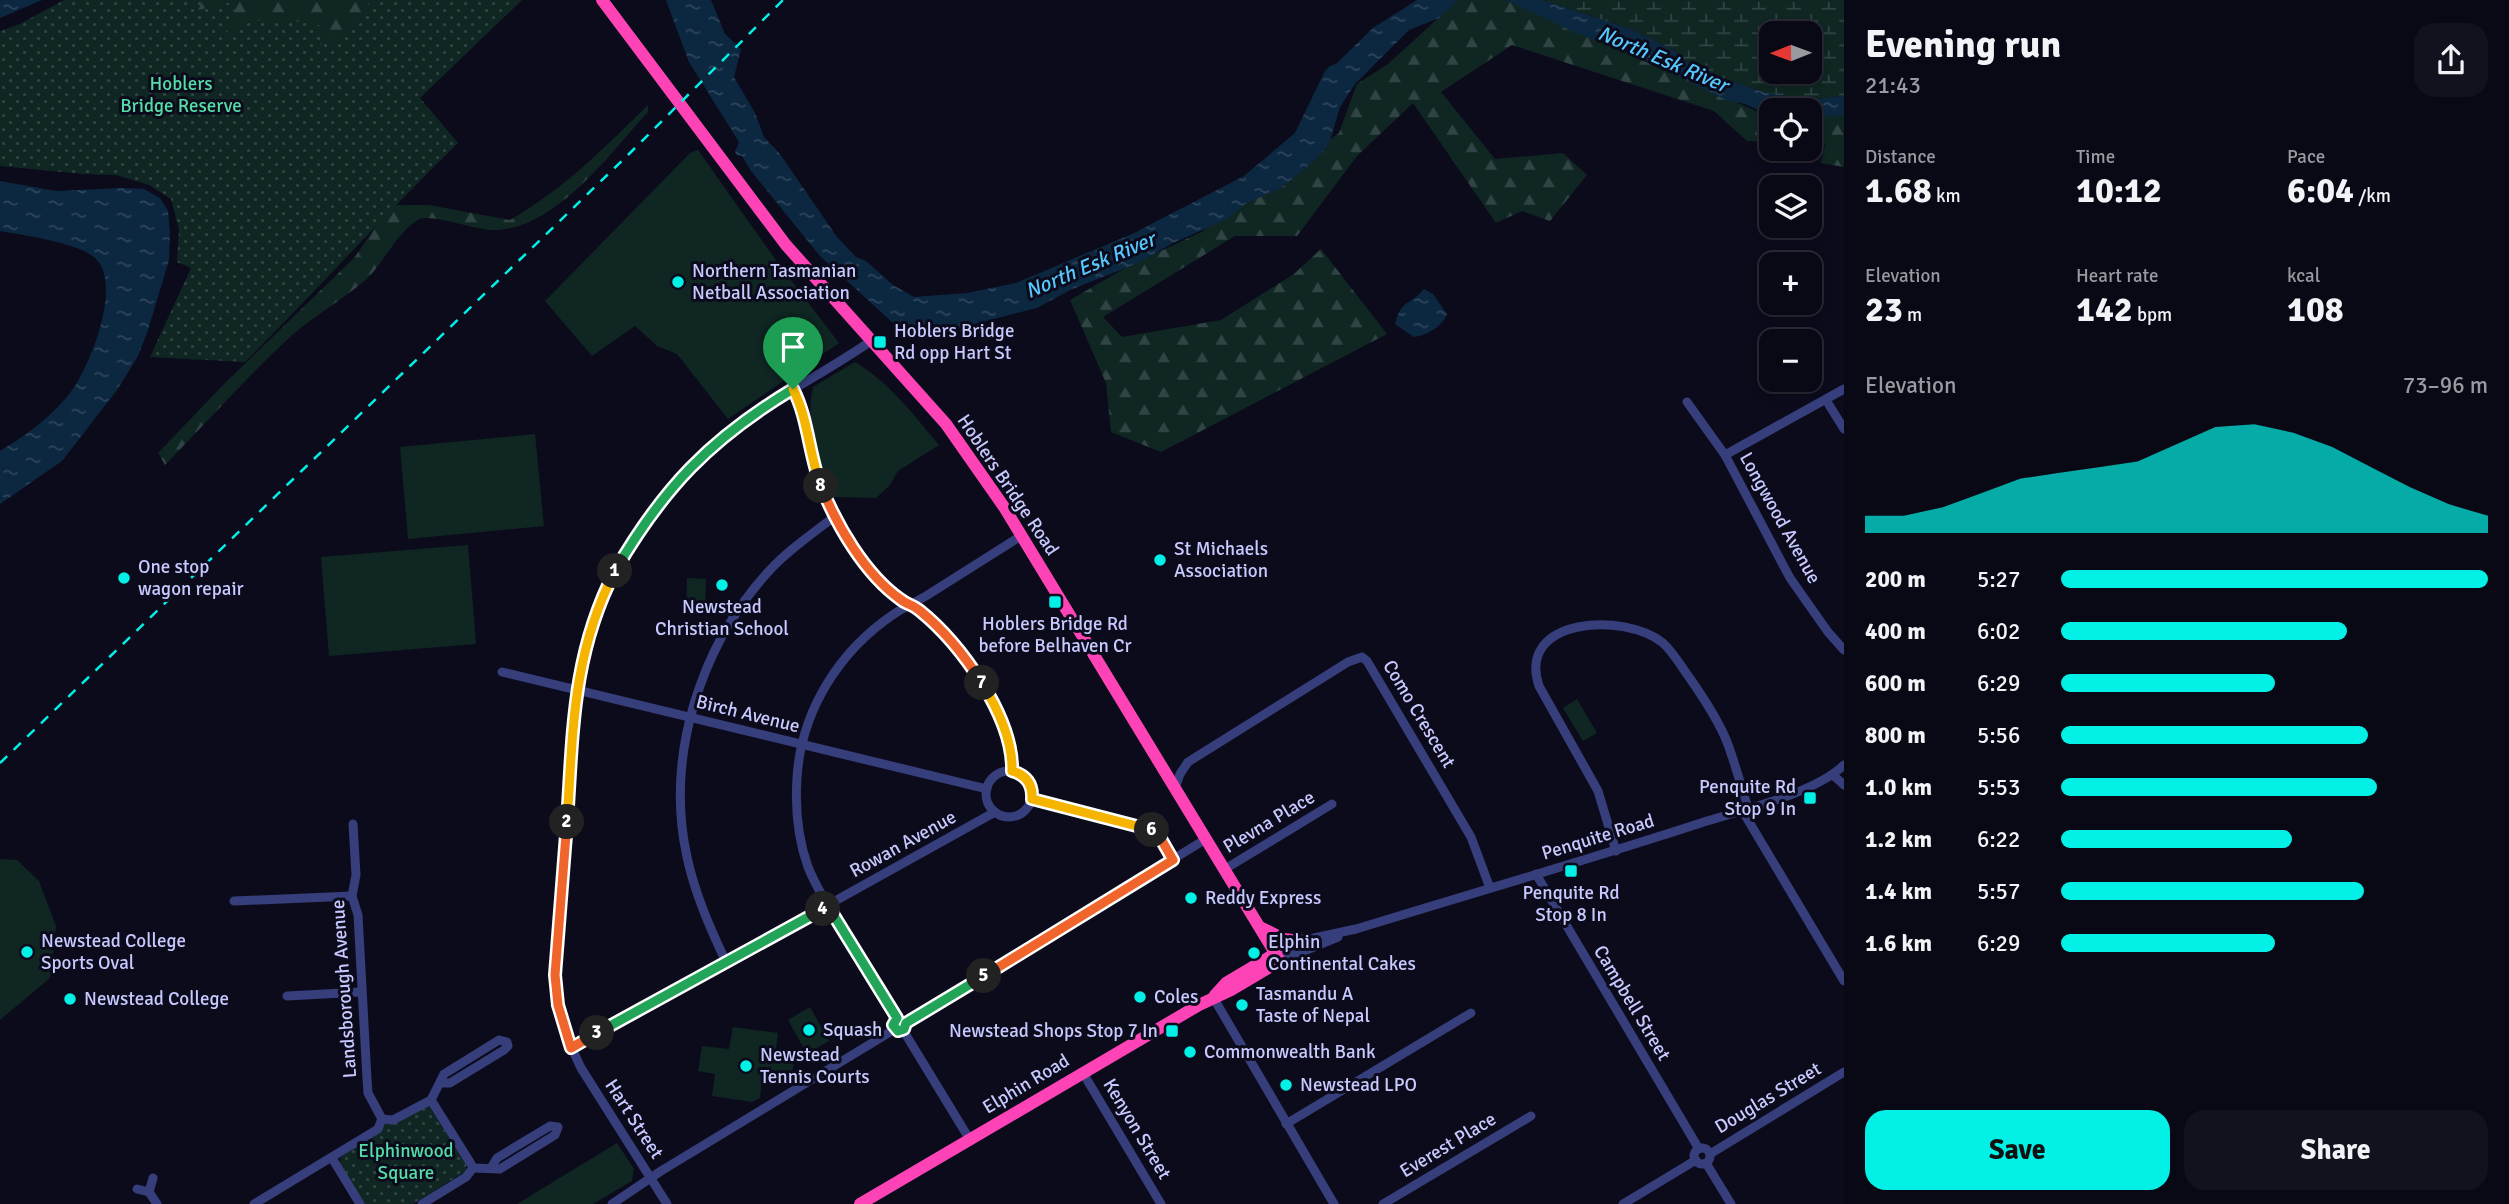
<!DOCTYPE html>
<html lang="en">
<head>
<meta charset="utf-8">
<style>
  :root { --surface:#090815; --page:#12111e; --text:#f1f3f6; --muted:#999aa0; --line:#292934; --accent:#02f0e6 }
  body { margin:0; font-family:Signika,sans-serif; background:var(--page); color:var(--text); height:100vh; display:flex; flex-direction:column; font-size:26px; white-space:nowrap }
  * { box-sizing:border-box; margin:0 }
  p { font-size:23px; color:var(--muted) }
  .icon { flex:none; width:38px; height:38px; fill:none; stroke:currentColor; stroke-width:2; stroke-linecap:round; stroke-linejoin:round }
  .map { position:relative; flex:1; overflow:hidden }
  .details { display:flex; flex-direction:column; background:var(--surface); width:665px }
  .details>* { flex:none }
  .needle { width:46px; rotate:269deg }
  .tools { position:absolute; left:1759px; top:21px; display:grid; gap:14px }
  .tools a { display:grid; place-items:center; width:63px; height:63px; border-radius:14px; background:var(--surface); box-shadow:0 4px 10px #0003,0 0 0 2px var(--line); font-size:35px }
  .pin { position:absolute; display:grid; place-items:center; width:60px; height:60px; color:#fff; margin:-72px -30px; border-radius:50% 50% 50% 0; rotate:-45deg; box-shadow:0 0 7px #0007 }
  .pin .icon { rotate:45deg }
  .km { position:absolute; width:35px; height:35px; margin:-18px; border-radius:50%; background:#222; color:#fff; font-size:19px; line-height:35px; text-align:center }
  .round { display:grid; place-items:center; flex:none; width:74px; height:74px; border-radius:21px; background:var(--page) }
  .summary { display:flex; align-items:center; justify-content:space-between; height:119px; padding:0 21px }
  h1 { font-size:38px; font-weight:700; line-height:52px }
  .stats { display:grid; grid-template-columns:repeat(3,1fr); gap:10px; height:119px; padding:7px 21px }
  .stats div { display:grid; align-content:center }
  .stats b { font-size:35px; font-weight:700 }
  .stats small { font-size:19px; font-weight:400 }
  .stats p { font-size:19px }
  .chart { height:196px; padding:14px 21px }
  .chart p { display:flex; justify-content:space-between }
  .chart svg { width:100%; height:126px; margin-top:7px; fill:var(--accent); opacity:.7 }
  .button { display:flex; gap:14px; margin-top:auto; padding:14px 21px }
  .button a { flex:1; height:80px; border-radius:21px; background:var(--accent); color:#111; font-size:28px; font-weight:700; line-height:80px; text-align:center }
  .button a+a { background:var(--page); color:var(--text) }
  ul { padding:0 21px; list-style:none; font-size:23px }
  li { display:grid; grid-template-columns:112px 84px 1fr; align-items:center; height:52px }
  li i { height:18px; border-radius:9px; background:var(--accent) }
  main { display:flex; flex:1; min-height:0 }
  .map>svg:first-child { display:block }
  .grass { fill:url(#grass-dots) }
  .forest { fill:url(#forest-firs) }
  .wetland { fill:url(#wetland-marsh); fill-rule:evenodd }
  .pitch { fill:#0f2622 }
  .water { fill:url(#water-ripples) }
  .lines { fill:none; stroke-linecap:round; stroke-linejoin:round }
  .minor { stroke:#363e7b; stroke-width:9 }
  .highway { stroke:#fe43b7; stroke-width:12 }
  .rail { stroke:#02f0e6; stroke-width:2.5; stroke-dasharray:10 9; stroke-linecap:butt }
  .split-1-casing { stroke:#fff; stroke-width:14 }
  .split-2-casing { stroke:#fff; stroke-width:14 }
  .split-3-casing { stroke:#fff; stroke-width:14 }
  .split-4-casing { stroke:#fff; stroke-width:14 }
  .split-5-casing { stroke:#fff; stroke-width:14 }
  .split-6-casing { stroke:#fff; stroke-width:14 }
  .split-7-casing { stroke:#fff; stroke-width:14 }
  .split-8-casing { stroke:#fff; stroke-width:14 }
  .split-9-casing { stroke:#fff; stroke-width:14 }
  .split-1 { stroke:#22a559; stroke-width:9 }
  .split-2 { stroke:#f5b400; stroke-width:9 }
  .split-3 { stroke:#f0652b; stroke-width:9 }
  .split-4 { stroke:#22a559; stroke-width:9 }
  .split-5 { stroke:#22a559; stroke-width:9 }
  .split-6 { stroke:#f0652b; stroke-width:9 }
  .split-7 { stroke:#f5b400; stroke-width:9 }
  .split-8 { stroke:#f0652b; stroke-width:9 }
  .split-9 { stroke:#f5b400; stroke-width:9 }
  .poi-dot { fill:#02f0e6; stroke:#0c0b1c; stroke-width:2.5 }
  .labels { text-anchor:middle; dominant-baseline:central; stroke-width:6; stroke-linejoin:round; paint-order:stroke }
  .park-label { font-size:19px; fill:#55dda7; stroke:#0c0b1c }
  .poi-label { font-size:19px; fill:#c7c9ff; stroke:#0c0b1c; text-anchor:start }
  .street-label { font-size:19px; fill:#c7c9ff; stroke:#0c0b1c }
  .water-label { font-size:21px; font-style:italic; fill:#56c8fe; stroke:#0c0b1c }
</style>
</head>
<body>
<main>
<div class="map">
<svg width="1844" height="1204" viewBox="0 0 1844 1204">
  <defs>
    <pattern id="grass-dots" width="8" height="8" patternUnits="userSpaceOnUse" patternTransform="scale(1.75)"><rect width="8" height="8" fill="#0f2622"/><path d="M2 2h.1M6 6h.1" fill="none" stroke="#304443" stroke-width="1.8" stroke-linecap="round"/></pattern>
    <pattern id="forest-firs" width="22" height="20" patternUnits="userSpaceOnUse" patternTransform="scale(1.75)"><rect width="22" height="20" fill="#0f2622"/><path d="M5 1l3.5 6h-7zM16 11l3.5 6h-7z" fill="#304443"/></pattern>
    <pattern id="wetland-marsh" width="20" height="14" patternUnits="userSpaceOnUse" patternTransform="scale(1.75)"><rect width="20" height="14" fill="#0f2622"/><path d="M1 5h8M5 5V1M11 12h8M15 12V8" fill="none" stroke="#304443"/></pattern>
    <pattern id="water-ripples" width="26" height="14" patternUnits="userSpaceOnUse" patternTransform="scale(1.75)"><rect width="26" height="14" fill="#0c2840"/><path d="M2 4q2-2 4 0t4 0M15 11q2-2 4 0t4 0" fill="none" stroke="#2e465d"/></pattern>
  </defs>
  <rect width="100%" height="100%" fill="#0c0b1c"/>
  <g class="grass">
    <path d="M 64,0 L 522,0 L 420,98 L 458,143 C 385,214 317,290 245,362 L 150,357 L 191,268 L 177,262 L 179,230 L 171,199 L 149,185 L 116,175 L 83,174 L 0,166 L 0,31 L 20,24 Z"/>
    <polygon points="429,1106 466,1164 466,1171 413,1204 364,1204 340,1164 340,1158 386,1124"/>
  </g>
  <g class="forest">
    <polygon points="203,0 371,0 347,34 320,45 324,26 282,19 244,22 223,45 237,1 198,10"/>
    <polygon points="1458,0 1507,0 1767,116 1771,115 1771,142 1747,141 1714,111 1512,45 1441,92 1495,159 1563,153 1587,175 1550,221 1522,211 1496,223 1413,103 1357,156 1297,236 1235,236 1103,317 1122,337 1221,320 1294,274 1321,249 1387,334 1161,452 1111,432 1106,383 1070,300 1127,267 1201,232 1339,133 1357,84 1388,64"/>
    <path d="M 648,105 L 648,112 C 609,154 555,231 492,230 C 476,230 432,214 420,219 C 397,230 383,266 363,282 C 340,301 314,316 291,336 C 247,377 207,422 165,465 L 158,453 L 226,382 L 354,258 L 391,205 L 429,205 L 510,220 C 565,188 603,149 648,105 Z"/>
    <polygon points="1844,107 1844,167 1821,163 1825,145 1810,144 1810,111"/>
  </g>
  <path class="wetland" d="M 1541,0 L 1844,0 L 1844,96 L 1806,100 L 1766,93 L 1728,80 L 1684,60 L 1675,51 L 1631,29 ZM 1771,33 L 1810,33 L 1810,72 L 1771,72 Z"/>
  <g class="pitch">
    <polygon points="698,150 778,263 839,343 728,419 677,354 657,346 635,326 592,356 545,301 690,153"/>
    <path d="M 855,362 C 889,382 914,415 939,445 L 898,471 L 890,485 L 876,498 L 833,497 C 820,463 804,423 813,387 Z"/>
    <polygon points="535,434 544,526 408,539 400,447"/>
    <polygon points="468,545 476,644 329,656 321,557"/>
    <polygon points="687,578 706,579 705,612 686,612"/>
    <polygon points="1577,699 1597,733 1583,741 1563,708"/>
    <polygon points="0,859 17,860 39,881 56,926 50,978 0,1020"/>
    <polygon points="810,1007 829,1041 807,1054 788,1020"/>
    <polygon points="733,1027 778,1033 775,1058 794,1061 791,1080 786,1083 762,1080 760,1098 752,1102 712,1096 715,1074 698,1071 702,1046 729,1049"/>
    <polygon points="617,1143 634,1169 632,1181 593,1204 517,1204"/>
  </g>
  <g class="water">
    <polygon points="0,0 42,0 0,18"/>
    <path d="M 666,0 L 711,0 L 725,34 L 741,49 L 734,77 L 755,113 L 764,137 L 780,154 L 837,237 L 856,257 L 866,261 L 893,285 L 914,297 L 967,293 L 1016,283 L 1132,234 L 1244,176 L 1295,133 L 1325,71 L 1330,66 L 1336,64 L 1373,28 L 1417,0 L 1458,0 L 1439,18 L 1409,30 L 1355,84 L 1340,107 L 1329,144 L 1314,161 L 1281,188 L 1245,204 L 1227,219 L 1173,243 L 1138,263 L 1070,290 L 1037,308 L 947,331 C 931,338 917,341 900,336 L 893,323 L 820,256 L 751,171 L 742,156 L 737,155 L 735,152 L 739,142 L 689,62 Z"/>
    <polygon points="1507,0 1541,0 1631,29 1675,51 1684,60 1728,80 1766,93 1806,100 1844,96 1844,115 1810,118 1810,110 1771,110 1771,116 1745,104 1726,100 1640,58 1567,29"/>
    <path d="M 0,181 L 56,191 L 122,188 L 144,189 L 160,198 L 168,211 L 170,232 L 169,260 L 148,330 L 138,356 L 117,390 L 62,461 L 0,504 L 0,451 C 27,435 55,414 73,389 C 91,363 122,285 96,259 C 81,243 23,235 0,231 Z"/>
    <path d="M 1424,289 L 1433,294 L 1447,314 C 1442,327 1427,335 1414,337 L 1395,324 C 1402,298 1409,307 1424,289 Z"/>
  </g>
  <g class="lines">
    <g class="minor">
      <path d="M 793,389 C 804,410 804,433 811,456 C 820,491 836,522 856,552 C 868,568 884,586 900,599 C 905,603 912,605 918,609 C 962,642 1014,714 1012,771"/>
      <polyline points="1826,400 1844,429"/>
      <polyline points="1687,402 1725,455 1790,578 1828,632 1844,650"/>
      <polyline points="1725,455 1844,389"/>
      <polyline points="502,672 987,789"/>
      <circle cx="1009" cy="794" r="23"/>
      <polyline points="1833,775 1844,785"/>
      <polyline points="1175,788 1180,774 1188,762 1348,662 1362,657 1367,661 1471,837 1490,888"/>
      <polyline points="1032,799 1151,829 1161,839 1173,860"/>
      <polyline points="1742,810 1844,981"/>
      <path d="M 1616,851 L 1598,791 L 1539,686 C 1516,617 1625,612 1663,643 C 1673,652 1681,666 1689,677 C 1703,697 1718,719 1727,742 C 1735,763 1741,786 1748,808"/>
      <polyline points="1225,869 1332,804"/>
      <polyline points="1536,874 1699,1149"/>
      <polyline points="234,901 352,896"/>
      <path d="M 1276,953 L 1314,938 L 1356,929 C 1473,893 1591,859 1707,821 C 1746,809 1815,793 1844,765"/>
      <polyline points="1280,961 1338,937"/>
      <path d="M 726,962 C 710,928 695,894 687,857 C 665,757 700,646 769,571 C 788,550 812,534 834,517"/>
      <polyline points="287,996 361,992"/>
      <polyline points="1213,997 1334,1204"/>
      <path d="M 897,1018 C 880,991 864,964 847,937 C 833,914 818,892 808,867 C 798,839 795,808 797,778 C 801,711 839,651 894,614 C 904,607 916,602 926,596 C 958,576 989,556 1021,536"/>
      <polyline points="906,1023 1206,839"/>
      <polyline points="903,1030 970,1140"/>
      <polyline points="571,1048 995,812"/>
      <polyline points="1083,1073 1161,1204"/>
      <polyline points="431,1100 444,1074 499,1040 507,1042 508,1046 504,1050 450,1083 440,1083"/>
      <polyline points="382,1119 393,1120 431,1100 471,1164 473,1168 466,1177 422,1204"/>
      <polyline points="1286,1124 1471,1013"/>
      <circle cx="1702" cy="1156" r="8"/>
      <polyline points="1710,1154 1844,1072"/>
      <polyline points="332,1158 360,1204"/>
      <polyline points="1706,1163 1731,1204"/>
      <polyline points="473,1168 500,1169 555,1135 558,1127 550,1126 497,1158 491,1168"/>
      <polyline points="153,1178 149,1192 157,1204"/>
      <polyline points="137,1189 149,1192"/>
      <polyline points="254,1204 378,1129 382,1119 368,1093 367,1079 358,915 352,896 356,875 353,824"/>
      <polyline points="612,1204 661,1171 895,1029"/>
      <path d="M 667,1204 L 581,1068 C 561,1028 554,991 557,946 L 576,690 C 596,585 652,486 740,424 C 782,394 829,370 871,341"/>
      <polyline points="1383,1204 1531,1116"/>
      <polyline points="1623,1204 1696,1160"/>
    </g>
    <g class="highway">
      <polyline points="602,0 786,245 946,424 1004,507 1280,961 1231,990 1199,1005 860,1204"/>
      <polyline points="1262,928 1284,939 1303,941"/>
      <polyline points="1215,995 1226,983 1276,953"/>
    </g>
    <polyline class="rail" points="0,763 631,152 783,0"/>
  </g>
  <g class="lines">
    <defs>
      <path id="split-1" d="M 615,571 C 663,488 710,439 793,389"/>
      <path id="split-2" d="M 567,822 C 573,732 572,654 615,571"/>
      <polyline id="split-3" points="567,822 555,975 558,1005 571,1048 597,1033"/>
      <polyline id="split-4" points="597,1033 823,909"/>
      <polyline id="split-5" points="823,909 828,906 897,1018 893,1025 898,1031 904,1029 906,1023 984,976"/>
      <polyline id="split-6" points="984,976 1173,860 1161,839 1152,830"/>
      <path id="split-7" d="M 982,683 C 998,709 1013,740 1012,771 C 1026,775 1033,784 1032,799 L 1152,830"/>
      <path id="split-8" d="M 821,486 C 837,526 865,574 900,599 C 906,604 913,605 919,610 C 944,630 965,656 982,683"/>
      <path id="split-9" d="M 793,389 C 808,417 809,455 821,486"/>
    </defs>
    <use href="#split-1" class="split-1-casing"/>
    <use href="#split-2" class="split-2-casing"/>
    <use href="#split-3" class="split-3-casing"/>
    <use href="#split-4" class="split-4-casing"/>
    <use href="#split-5" class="split-5-casing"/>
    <use href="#split-6" class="split-6-casing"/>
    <use href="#split-7" class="split-7-casing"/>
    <use href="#split-8" class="split-8-casing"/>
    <use href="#split-9" class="split-9-casing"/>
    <use href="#split-1" class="split-1"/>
    <use href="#split-2" class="split-2"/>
    <use href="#split-3" class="split-3"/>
    <use href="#split-4" class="split-4"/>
    <use href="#split-5" class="split-5"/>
    <use href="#split-6" class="split-6"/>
    <use href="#split-7" class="split-7"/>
    <use href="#split-8" class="split-8"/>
    <use href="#split-9" class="split-9"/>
  </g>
  <g class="poi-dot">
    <circle cx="678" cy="282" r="7"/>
    <rect x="873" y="335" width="14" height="14" rx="3.5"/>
    <circle cx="1160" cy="560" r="7"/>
    <circle cx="124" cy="578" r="7"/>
    <circle cx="722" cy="585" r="7"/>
    <rect x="1048" y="595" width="14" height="14" rx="3.5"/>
    <rect x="1803" y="791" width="14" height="14" rx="3.5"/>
    <rect x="1564" y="864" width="14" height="14" rx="3.5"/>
    <circle cx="1191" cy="898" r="7"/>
    <circle cx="27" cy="952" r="7"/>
    <circle cx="1254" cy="953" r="7"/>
    <circle cx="1140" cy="997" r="7"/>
    <circle cx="70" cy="999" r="7"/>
    <circle cx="1242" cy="1005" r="7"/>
    <circle cx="809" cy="1030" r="7"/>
    <rect x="1165" y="1024" width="14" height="14" rx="3.5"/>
    <circle cx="1190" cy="1052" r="7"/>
    <circle cx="746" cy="1066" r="7"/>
    <circle cx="1286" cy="1085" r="7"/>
  </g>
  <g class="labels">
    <g class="park-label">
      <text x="181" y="84">Hoblers<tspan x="181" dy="22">Bridge Reserve</tspan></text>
      <text x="406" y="1151">Elphinwood<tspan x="406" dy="22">Square</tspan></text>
    </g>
    <g class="poi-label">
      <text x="692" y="271">Northern Tasmanian<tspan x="692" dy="22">Netball Association</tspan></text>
      <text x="894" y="331">Hoblers Bridge<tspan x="894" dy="22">Rd opp Hart St</tspan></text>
      <text x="1174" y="549">St Michaels<tspan x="1174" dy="22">Association</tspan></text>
      <text x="138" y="567">One stop<tspan x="138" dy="22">wagon repair</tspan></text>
      <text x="722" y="607" text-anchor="middle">Newstead<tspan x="722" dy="22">Christian School</tspan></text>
      <text x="1055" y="624" text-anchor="middle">Hoblers Bridge Rd<tspan x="1055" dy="22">before Belhaven Cr</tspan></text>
      <text x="1796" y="787" text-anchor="end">Penquite Rd<tspan x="1796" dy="22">Stop 9 In</tspan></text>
      <text x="1571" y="893" text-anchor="middle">Penquite Rd<tspan x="1571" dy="22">Stop 8 In</tspan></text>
      <text x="1205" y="898">Reddy Express</text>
      <text x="41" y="941">Newstead College<tspan x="41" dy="22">Sports Oval</tspan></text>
      <text x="1268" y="942">Elphin<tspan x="1268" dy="22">Continental Cakes</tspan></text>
      <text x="1256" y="994">Tasmandu A<tspan x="1256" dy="22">Taste of Nepal</tspan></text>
      <text x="1154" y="997">Coles</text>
      <text x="84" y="999">Newstead College</text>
      <text x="823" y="1030">Squash</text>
      <text x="1158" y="1031" text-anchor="end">Newstead Shops Stop 7 In</text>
      <text x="1204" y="1052">Commonwealth Bank</text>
      <text x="760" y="1055">Newstead<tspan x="760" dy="22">Tennis Courts</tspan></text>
      <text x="1300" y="1085">Newstead LPO</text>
    </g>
    <g class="street-label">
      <text transform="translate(1008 485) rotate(56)">Hoblers Bridge Road</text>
      <text transform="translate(1780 518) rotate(61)">Longwood Avenue</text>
      <text transform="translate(748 714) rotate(14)">Birch Avenue</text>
      <text transform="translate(1419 714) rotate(59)">Como Crescent</text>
      <text transform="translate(1269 822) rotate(-31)">Plevna Place</text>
      <text transform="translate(1598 837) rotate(-17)">Penquite Road</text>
      <text transform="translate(903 844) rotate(-29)">Rowan Avenue</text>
      <text transform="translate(344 989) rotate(-94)">Landsborough Avenue</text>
      <text transform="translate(1632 1003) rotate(59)">Campbell Street</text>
      <text transform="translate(1026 1084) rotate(-31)">Elphin Road</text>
      <text transform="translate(1768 1098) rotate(-31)">Douglas Street</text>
      <text transform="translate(634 1119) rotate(57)">Hart Street</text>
      <text transform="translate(1137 1129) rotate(59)">Kenyon Street</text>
      <text transform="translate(1448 1145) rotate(-31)">Everest Place</text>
    </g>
    <g class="water-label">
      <text transform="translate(1663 59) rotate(23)">North Esk River</text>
      <text transform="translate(1090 265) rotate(-23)">North Esk River</text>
    </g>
  </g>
</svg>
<div class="tools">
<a><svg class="needle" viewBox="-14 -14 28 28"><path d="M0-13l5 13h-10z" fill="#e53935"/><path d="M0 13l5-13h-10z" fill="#999aa0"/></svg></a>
<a><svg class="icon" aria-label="locate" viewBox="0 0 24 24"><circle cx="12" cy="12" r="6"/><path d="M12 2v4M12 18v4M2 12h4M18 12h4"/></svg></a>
<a><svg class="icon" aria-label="layers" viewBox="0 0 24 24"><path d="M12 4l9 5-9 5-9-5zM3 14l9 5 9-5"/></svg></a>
<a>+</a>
<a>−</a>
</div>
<div class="pin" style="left:793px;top:389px;background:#1e9e55"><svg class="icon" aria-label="arrive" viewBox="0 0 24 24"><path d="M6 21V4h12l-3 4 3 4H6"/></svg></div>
<b class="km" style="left:615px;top:571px">1</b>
<b class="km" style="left:567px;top:822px">2</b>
<b class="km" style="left:597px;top:1033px">3</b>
<b class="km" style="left:823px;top:909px">4</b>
<b class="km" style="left:984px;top:976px">5</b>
<b class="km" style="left:1152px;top:830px">6</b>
<b class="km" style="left:982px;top:683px">7</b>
<b class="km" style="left:821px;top:486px">8</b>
</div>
<section class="details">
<div class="summary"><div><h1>Evening run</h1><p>21:43</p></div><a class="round"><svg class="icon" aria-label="share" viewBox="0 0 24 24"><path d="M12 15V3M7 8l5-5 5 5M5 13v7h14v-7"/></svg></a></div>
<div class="stats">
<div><p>Distance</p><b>1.68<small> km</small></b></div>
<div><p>Time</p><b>10:12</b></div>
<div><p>Pace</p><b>6:04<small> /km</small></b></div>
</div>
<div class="stats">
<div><p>Elevation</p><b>23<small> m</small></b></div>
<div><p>Heart rate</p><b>142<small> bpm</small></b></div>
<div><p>kcal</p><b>108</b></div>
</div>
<div class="chart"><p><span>Elevation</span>73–96 m</p>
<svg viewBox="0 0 160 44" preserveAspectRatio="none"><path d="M0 44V38L10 38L20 35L30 30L40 25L50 23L60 21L70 19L80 13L90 7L100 6L110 9L120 14L130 21L140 28L150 34L160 38V44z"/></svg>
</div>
<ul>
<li><b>200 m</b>5:27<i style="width:100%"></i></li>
<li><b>400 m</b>6:02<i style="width:67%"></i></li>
<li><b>600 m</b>6:29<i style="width:50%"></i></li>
<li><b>800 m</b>5:56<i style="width:72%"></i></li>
<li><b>1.0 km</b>5:53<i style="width:74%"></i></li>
<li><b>1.2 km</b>6:22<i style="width:54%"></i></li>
<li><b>1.4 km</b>5:57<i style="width:71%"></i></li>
<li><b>1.6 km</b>6:29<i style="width:50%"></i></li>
</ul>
<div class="button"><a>Save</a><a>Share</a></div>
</section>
</main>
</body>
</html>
